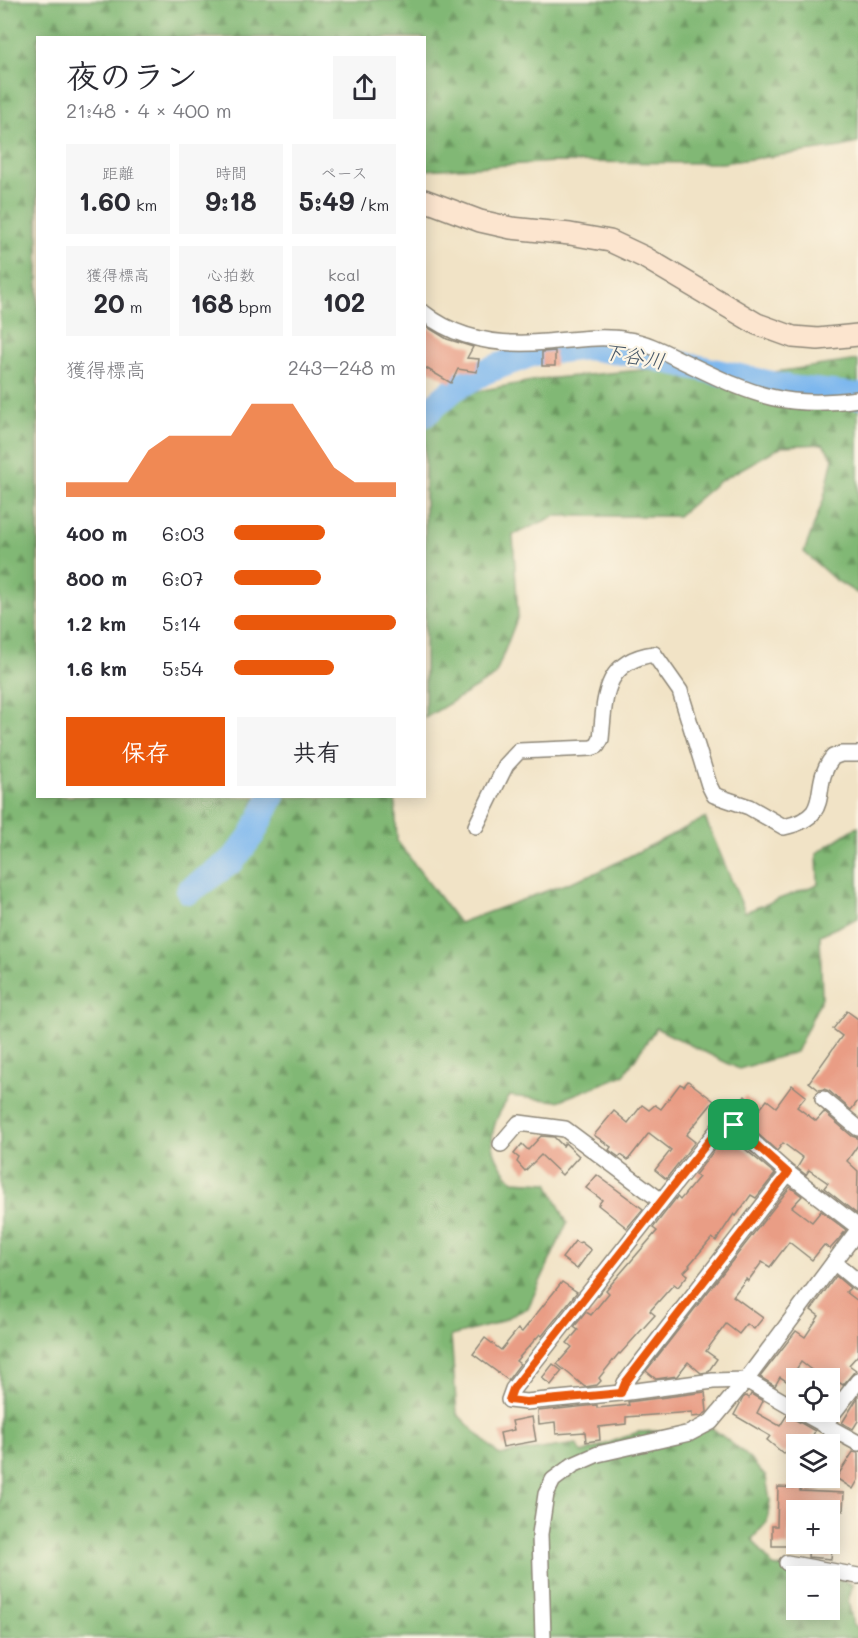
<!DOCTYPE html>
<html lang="ja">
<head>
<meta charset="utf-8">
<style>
  :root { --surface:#fff; --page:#f7f7f7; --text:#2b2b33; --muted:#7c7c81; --accent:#ea580c }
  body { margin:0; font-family:Mali,"Klee One",sans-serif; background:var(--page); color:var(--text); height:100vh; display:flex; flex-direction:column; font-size:22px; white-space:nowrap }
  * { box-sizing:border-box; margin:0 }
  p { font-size:20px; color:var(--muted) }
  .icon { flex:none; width:33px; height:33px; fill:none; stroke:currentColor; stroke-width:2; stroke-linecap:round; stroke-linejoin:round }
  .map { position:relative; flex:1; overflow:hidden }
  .panel { position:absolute; left:36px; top:36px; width:390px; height:762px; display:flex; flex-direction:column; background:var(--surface); border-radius:0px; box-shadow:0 3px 15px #0003 }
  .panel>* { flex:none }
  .controls { position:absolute; left:786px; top:1368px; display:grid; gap:12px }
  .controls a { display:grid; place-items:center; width:54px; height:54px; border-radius:0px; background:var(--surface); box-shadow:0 3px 15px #0003; font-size:30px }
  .pin { position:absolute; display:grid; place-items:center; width:51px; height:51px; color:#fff; margin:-26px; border-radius:12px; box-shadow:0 3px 9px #0006 }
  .round { display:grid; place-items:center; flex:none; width:63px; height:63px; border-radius:0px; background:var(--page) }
  .overview { display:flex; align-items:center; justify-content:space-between; height:102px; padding:0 30px }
  h1 { font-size:33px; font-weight:700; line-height:45px }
  .metrics { display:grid; grid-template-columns:repeat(3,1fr); gap:9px; height:102px; padding:6px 30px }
  .metrics div { display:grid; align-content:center; border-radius:0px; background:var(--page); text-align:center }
  .metrics b { font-size:26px; font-weight:700 }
  .metrics small { font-size:16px; font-weight:400 }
  .metrics p { font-size:16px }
  .chart { height:168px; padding:12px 30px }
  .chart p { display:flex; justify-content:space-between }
  .chart svg { width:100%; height:108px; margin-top:6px; fill:var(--accent); opacity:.7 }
  .primary-button { display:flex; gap:12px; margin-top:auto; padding:12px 30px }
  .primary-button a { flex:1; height:69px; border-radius:0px; background:var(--accent); color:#fff; font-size:24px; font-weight:700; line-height:69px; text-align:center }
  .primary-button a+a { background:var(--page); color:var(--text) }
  ul { padding:0 30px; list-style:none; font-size:20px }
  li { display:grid; grid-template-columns:96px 72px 1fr; align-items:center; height:45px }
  li i { height:15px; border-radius:8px; background:var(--accent) }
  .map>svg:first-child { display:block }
  .forest { fill:url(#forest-firs); stroke:#567250; stroke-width:1.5; fill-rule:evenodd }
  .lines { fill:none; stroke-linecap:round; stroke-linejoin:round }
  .river { stroke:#7db7ee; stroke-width:26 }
  .building { fill:#e99d85 }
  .street-casing { stroke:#8e8778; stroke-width:18 }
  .secondary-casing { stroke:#8e8778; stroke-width:24 }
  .street { stroke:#fff; stroke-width:15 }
  .secondary { stroke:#fce5cf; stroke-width:21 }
  .route-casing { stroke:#fff; stroke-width:12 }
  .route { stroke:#ea580c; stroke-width:8 }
  .labels { text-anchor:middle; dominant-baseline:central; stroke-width:4.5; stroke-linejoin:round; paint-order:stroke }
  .water-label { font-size:21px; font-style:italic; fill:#456; stroke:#fcf5e5 }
</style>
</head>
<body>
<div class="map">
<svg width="858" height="1638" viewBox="0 0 858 1638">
  <defs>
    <pattern id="forest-firs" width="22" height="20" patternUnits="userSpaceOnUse" patternTransform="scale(1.5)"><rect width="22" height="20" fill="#81b874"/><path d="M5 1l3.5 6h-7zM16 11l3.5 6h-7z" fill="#6a965f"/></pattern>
  </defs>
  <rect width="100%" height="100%" fill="#fcf5e5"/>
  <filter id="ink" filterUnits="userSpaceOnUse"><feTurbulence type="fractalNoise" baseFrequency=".0167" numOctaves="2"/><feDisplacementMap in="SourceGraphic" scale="12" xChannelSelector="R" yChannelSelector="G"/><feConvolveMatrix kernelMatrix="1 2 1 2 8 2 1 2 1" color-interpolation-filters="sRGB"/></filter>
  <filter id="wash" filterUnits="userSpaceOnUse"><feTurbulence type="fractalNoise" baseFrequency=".008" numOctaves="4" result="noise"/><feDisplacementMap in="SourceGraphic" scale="24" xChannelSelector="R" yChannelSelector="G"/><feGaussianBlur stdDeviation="1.35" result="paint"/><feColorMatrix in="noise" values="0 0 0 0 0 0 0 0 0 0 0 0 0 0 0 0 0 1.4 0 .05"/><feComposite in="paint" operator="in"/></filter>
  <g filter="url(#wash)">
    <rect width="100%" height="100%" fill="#f1e3c6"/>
    <g class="forest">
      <path d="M 0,0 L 858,0 L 858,143 L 841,147 L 722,163 L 554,162 L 425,170 L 424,38 L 38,38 L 38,796 L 395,797 L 397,841 L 459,923 L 598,872 L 705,818 L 745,912 L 818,884 L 817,853 L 858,826 L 858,918 L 820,935 L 822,997 L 796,1052 L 739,1069 L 656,1028 L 624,1075 L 558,1101 L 510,1096 C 487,1128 485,1151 513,1181 L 548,1183 L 567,1223 L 528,1308 L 492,1325 L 451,1336 L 457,1414 L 499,1455 L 576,1444 L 582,1453 L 638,1432 L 712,1428 L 744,1453 L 766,1477 L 770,1501 L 767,1522 L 752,1539 L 773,1566 L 833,1576 L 853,1584 L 848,1600 L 853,1626 L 858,1627 L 858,1638 L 0,1638 ZM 796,1576 L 830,1576 L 830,1610 L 796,1610 Z"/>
      <polygon points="858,360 858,594 834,579 804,552 824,498 833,458 823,444 782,446 718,482 678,516 555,516 513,535 518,616 495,676 425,718 425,399 456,395 543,379 642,370 754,375"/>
    </g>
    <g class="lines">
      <g class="river">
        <polyline points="424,415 454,389 486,371 534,353 586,347 637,354 789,388 858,396"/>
        <polyline points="189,891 233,860 252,835 272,796"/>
      </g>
    </g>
    <g id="blocks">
      <g class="building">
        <polygon points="424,325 447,339 473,347 467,358 479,359 477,372 458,369 451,383 424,367"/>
        <polygon points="555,351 555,366 542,366 542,352"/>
        <polygon points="847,1011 858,1019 858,1101 851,1110 829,1091 824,1089 819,1090 809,1082 842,1036 833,1029"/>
        <polygon points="688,1081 714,1101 686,1135 695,1142 666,1179 655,1170 671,1150 649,1133 628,1160 621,1155 619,1157 609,1150 611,1147 594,1135 614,1111 628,1123 642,1105 649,1110 655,1105 661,1109 680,1084 684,1086"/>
        <polygon points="792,1085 806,1096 797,1107 816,1121 824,1112 852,1136 858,1138 858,1145 847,1161 858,1171 857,1214 824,1188 828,1183 809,1170 806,1175 797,1168 803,1158 783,1143 777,1151 740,1118 731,1114 745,1096 760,1109 767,1100 776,1107"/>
        <polygon points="727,1134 775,1174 756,1198 751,1195 736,1216 734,1214 716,1241 712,1238 689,1265 690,1266 684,1272 688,1275 678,1287 674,1284 650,1311 655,1315 620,1354 619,1353 599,1378 601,1381 597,1385 585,1387 557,1364 572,1347 567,1343 578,1330 574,1327 586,1312 591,1315 609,1293 606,1290 657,1231 653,1228 677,1197 680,1200 699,1177 695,1175"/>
        <polygon points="541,1136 554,1137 563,1146 565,1143 579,1156 562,1175 541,1155 525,1171 517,1162 519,1158 514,1154 522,1144 528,1150"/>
        <polygon points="597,1175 643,1209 627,1228 598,1205 602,1200 586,1188"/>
        <polygon points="790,1187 802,1196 792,1207 812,1222 821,1211 846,1230 839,1239 830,1249 824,1245 812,1260 789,1242 770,1267 762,1262 748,1281 746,1279 733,1296 763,1318 754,1329 747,1324 739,1334 726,1324 706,1351 717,1359 708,1372 701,1373 688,1362 677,1376 656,1379 646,1371"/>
        <polygon points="575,1241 578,1243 581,1242 591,1250 577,1269 562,1258"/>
        <polygon points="836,1276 850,1288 846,1292 858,1301 858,1355 849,1365 856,1370 854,1372 843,1385 821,1371 818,1375 801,1362 788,1382 780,1377 775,1386 760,1377 796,1331 805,1337 819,1316 811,1310"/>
        <polygon points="562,1282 577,1292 542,1336 540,1334 516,1361 520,1364 508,1380 473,1354 485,1338 501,1350 518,1329 522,1332"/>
        <polygon points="553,1364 562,1371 551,1385 542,1378"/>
        <polygon points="705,1392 707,1412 701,1416 692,1417 692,1412 626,1417 626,1424 599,1427 600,1440 586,1442 585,1432 556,1434 555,1422 539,1424 538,1411 597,1405 597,1408 629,1405 628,1402"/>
        <polygon points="751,1394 763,1401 757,1413 780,1426 787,1415 815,1431 809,1443 803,1440 800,1444 796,1444 796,1451 790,1447 784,1454 767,1440 770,1436 734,1415 743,1398 746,1396 749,1398"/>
        <polygon points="858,1397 858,1421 853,1429 842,1423"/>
        <polygon points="532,1417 536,1441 503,1447 500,1433 514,1430 512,1421"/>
        <polygon points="853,1452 858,1453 858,1480 853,1489 836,1478"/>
        <polygon points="778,1487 800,1488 800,1491 844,1493 843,1511 790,1509 788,1546 772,1546 772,1526 777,1526"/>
        <polygon points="809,1544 830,1544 830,1548 832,1548 831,1559 808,1557"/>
      </g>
    </g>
  </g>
  <g filter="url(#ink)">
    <use href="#blocks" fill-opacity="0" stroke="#8e8778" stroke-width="1.5"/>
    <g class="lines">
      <defs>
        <g id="street">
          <path d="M 424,313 C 459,341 503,346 546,342 C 573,340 601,335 628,340 C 651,343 671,356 691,365 C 755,396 787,409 858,399"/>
          <path d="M 476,826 L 506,765 L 519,751 L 591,748 L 597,746 L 601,739 C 605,698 603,661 654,654 L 680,691 L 709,785 L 714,795 L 749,807 L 784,827 C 837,815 808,787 833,757 L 841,754 L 858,754"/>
          <polyline points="823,1099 858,1128"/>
          <polyline points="501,1144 519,1123 565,1129 660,1200"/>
          <polyline points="834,1262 858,1282"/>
          <polyline points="621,1393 625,1383 788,1173"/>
          <polyline points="796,1409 746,1380 713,1381 621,1393 526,1402 509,1400 513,1389 723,1123 734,1125 788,1173 858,1227"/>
          <polyline points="801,1412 858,1443"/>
          <polyline points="824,1425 858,1381"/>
          <polyline points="787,1563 858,1576"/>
          <polyline points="543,1638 540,1534 546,1494 553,1480 573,1465 598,1454 690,1433 711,1422 746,1380 858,1230"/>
        </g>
        <polyline id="secondary" points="424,200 480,221 511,228 570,234 610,241 644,257 757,324 793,337 818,339 858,335"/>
      </defs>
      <use href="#street" class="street-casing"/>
      <use href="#secondary" class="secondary-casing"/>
      <use href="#street" class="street"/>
      <use href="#secondary" class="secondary"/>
    </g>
  </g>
  <g class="lines" filter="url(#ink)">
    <defs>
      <polygon id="route" points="723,1123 734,1125 788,1173 625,1383 621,1393 526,1402 509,1400 513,1389"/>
    </defs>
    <use href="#route" class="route-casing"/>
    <use href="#route" class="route"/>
  </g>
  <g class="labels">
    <g class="water-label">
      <text transform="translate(634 355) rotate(10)">下谷川</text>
    </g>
  </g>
</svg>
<div class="controls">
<a><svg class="icon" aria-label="locate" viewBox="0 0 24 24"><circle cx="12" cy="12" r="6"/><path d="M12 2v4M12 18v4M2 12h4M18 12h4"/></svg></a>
<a><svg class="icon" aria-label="layers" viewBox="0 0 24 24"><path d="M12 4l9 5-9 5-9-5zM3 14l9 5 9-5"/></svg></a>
<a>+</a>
<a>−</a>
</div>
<div class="pin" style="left:734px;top:1125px;background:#1e9e55"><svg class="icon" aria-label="arrive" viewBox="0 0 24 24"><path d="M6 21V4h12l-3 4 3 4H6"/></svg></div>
<section class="panel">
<div class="overview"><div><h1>夜のラン</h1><p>21:48 · 4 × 400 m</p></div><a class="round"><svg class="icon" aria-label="share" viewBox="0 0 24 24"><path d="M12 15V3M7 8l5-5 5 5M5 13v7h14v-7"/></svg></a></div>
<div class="metrics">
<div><p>距離</p><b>1.60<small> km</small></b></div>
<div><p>時間</p><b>9:18</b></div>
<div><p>ペース</p><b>5:49<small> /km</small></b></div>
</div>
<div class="metrics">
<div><p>獲得標高</p><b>20<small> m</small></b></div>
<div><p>心拍数</p><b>168<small> bpm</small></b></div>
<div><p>kcal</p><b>102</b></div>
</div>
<div class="chart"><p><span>獲得標高</span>243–248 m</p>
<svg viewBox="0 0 160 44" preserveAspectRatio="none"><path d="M0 44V38L10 38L20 38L30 38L40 25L50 19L60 19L70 19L80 19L90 6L100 6L110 6L120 19L130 32L140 38L150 38L160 38V44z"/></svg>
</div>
<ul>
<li><b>400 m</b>6:03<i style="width:56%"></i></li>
<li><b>800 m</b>6:07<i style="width:54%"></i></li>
<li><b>1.2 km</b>5:14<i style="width:100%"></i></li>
<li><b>1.6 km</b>5:54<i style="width:62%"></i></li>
</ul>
<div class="primary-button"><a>保存</a><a>共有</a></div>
</section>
</div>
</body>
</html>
